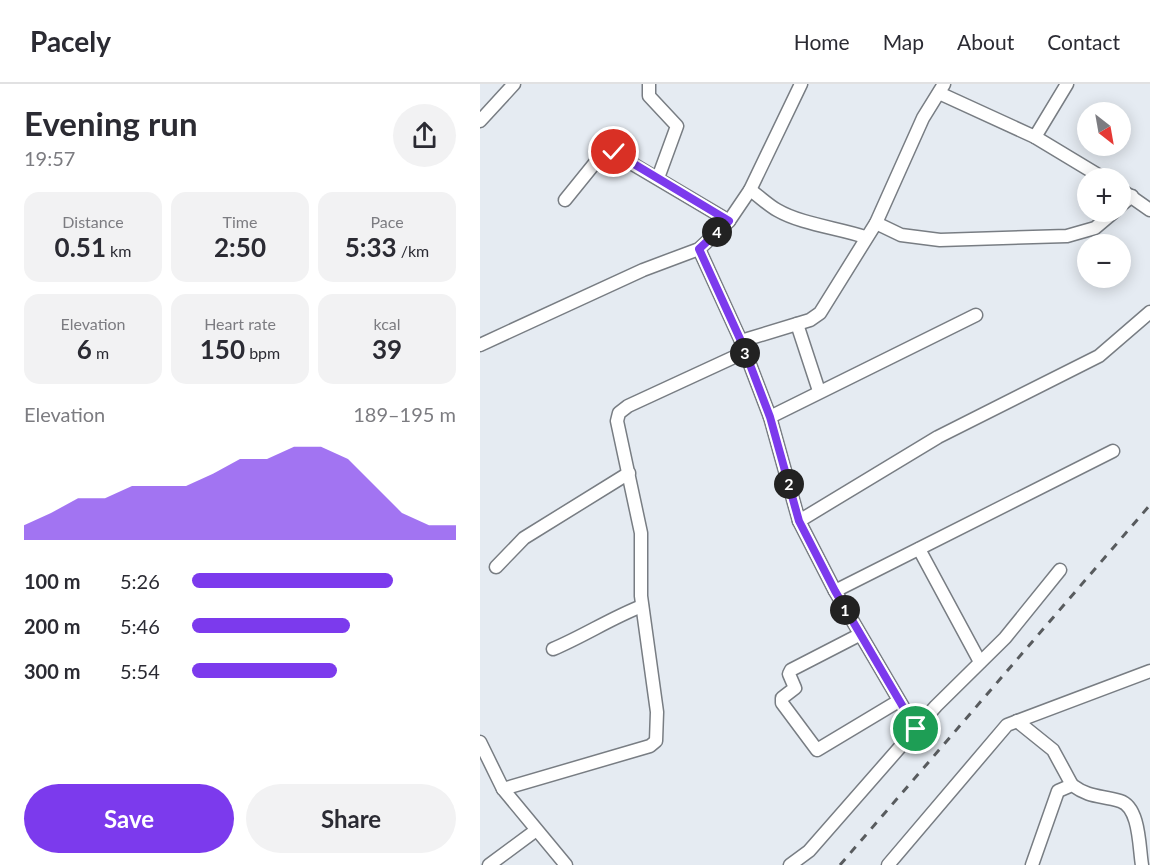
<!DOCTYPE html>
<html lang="en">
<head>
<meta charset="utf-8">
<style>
  :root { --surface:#fff; --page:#f2f2f3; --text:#2b2b33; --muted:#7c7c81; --line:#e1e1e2; --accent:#7c3aed }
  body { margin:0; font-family:Lato,sans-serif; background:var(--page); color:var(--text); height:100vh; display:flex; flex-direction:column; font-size:22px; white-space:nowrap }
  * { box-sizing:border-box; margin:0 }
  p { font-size:20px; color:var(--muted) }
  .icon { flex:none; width:33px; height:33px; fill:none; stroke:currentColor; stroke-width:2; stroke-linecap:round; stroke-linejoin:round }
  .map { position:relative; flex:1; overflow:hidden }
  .details { display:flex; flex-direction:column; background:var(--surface); width:480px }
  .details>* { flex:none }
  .needle { width:39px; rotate:149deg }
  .buttons { position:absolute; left:597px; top:18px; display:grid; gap:12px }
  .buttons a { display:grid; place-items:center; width:54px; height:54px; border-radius:50%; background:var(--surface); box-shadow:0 3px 15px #0003; font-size:30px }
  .pin { position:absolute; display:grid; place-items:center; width:51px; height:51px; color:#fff; margin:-26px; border:3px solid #fff; border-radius:50%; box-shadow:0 2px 6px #0007 }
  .km { position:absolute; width:30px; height:30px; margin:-15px; border-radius:50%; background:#222; color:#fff; font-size:16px; line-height:30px; text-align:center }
  .round { display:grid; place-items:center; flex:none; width:63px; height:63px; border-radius:32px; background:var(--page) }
  .headline { display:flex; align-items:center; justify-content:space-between; height:102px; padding:0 24px }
  h1 { font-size:33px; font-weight:700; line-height:45px }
  .stats { display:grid; grid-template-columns:repeat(3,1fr); gap:9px; height:102px; padding:6px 24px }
  .stats div { display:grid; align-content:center; border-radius:15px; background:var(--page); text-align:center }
  .stats b { font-size:26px; font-weight:700 }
  .stats small { font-size:16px; font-weight:400 }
  .stats p { font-size:16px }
  .chart { height:168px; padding:12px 24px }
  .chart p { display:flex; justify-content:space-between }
  .chart svg { width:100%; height:108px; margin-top:6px; fill:var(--accent); opacity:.7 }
  .button { display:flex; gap:12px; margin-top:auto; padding:12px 24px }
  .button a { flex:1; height:69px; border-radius:36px; background:var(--accent); color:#fff; font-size:24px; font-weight:700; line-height:69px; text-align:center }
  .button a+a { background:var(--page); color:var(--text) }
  ul { padding:0 24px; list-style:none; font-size:20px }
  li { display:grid; grid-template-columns:96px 72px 1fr; align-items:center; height:45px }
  li i { height:15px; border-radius:8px; background:var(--accent) }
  header { display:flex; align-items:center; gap:36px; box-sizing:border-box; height:84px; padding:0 30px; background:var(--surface); border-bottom:2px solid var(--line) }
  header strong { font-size:28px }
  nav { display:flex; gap:33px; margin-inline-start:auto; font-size:21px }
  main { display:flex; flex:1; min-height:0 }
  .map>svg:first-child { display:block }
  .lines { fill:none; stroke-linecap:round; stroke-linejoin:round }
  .minor-casing { stroke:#787d83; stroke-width:15 }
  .minor { stroke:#fff; stroke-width:12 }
  .rail { stroke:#585b5e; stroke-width:3; stroke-dasharray:8 8; stroke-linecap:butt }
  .route-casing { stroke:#fff; stroke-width:12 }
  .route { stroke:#7c3aed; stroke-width:8 }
</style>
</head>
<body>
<header>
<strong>Pacely</strong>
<nav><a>Home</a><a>Map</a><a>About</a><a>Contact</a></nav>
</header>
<main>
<section class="details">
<div class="headline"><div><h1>Evening run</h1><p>19:57</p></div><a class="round"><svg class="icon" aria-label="share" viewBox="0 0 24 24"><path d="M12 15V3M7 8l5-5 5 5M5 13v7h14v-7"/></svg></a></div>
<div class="stats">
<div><p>Distance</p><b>0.51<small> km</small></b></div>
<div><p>Time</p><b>2:50</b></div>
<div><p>Pace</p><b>5:33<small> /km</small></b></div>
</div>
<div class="stats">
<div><p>Elevation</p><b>6<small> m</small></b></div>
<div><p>Heart rate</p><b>150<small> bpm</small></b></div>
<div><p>kcal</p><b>39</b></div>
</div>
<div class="chart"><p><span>Elevation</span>189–195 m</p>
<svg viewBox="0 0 160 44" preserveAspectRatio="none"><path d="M0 44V38L10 33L20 27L30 27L40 22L50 22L60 22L70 17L80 11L90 11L100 6L110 6L120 11L130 22L140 33L150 38L160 38V44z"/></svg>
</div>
<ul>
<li><b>100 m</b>5:26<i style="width:76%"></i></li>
<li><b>200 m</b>5:46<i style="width:60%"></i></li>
<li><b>300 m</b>5:54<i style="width:55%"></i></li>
</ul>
<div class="button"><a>Save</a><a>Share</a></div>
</section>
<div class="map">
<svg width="670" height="781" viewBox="0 0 670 781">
  <rect width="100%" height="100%" fill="#e5ebf2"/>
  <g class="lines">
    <defs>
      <g id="minor">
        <polyline points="169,0 169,12 197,42 178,94"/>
        <polyline points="459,9 555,53 587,0"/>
        <polyline points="0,37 34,0"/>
        <polyline points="555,53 623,94"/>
        <polyline points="640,105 670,126"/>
        <path d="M 270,106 C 279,112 288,121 297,126 C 321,140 358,144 385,153"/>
        <polyline points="85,116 123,69 129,66 249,137"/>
        <polyline points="640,122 652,112"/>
        <polyline points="396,139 421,151 460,156 587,152 615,144 634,128"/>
        <polyline points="219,165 261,257 290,333 319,437 355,507 436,645"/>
        <polyline points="317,240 339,307"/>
        <polyline points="261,257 330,236 340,229 396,139 443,34 464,0"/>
        <polyline points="0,261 163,186 219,165 249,137 270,106 321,0"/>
        <polyline points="290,333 496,231"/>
        <polyline points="319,437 458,353 619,272 670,228"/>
        <polyline points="439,465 500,578"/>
        <polyline points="16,483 44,454 149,389"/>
        <polyline points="355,507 633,367"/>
        <polyline points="379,551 311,586 309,590 315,604 302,614 302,619 337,666 417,618"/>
        <path d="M 73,565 C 104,552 131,534 162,522"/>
        <polyline points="537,637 573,666 592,701"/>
        <polyline points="0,658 23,705 86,781"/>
        <polyline points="23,705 170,662 176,657 177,628 161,512 161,449 137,337 139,329 148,322 265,268"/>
        <polyline points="9,781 55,747"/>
        <polyline points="310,781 329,767 456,622 525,554 580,486"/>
        <polyline points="408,781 527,641 670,587"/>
        <path d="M 552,781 L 578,707 L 592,701 C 610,714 620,711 640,717 C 660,723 659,764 662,781"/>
      </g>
    </defs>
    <use href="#minor" class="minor-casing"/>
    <use href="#minor" class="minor"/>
    <polyline class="rail" points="360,781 670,421"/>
  </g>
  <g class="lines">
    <defs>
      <polyline id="route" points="134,68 249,137 219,165 261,257 290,333 319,437 355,507 436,645"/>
    </defs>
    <use href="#route" class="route-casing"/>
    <use href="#route" class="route"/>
  </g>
</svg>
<div class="buttons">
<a><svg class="needle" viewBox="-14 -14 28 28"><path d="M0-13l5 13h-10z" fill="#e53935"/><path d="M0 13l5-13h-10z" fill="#7c7c81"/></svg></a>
<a>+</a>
<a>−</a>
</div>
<div class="pin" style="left:436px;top:645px;background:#1e9e55"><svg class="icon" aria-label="arrive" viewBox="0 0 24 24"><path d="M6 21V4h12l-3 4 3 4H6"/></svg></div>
<div class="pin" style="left:134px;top:68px;background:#d93025"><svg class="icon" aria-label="check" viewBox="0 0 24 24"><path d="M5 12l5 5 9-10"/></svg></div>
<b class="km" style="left:365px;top:526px">1</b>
<b class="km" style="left:309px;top:400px">2</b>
<b class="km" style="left:265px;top:269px">3</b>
<b class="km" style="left:237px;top:148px">4</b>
</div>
</main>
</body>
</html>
